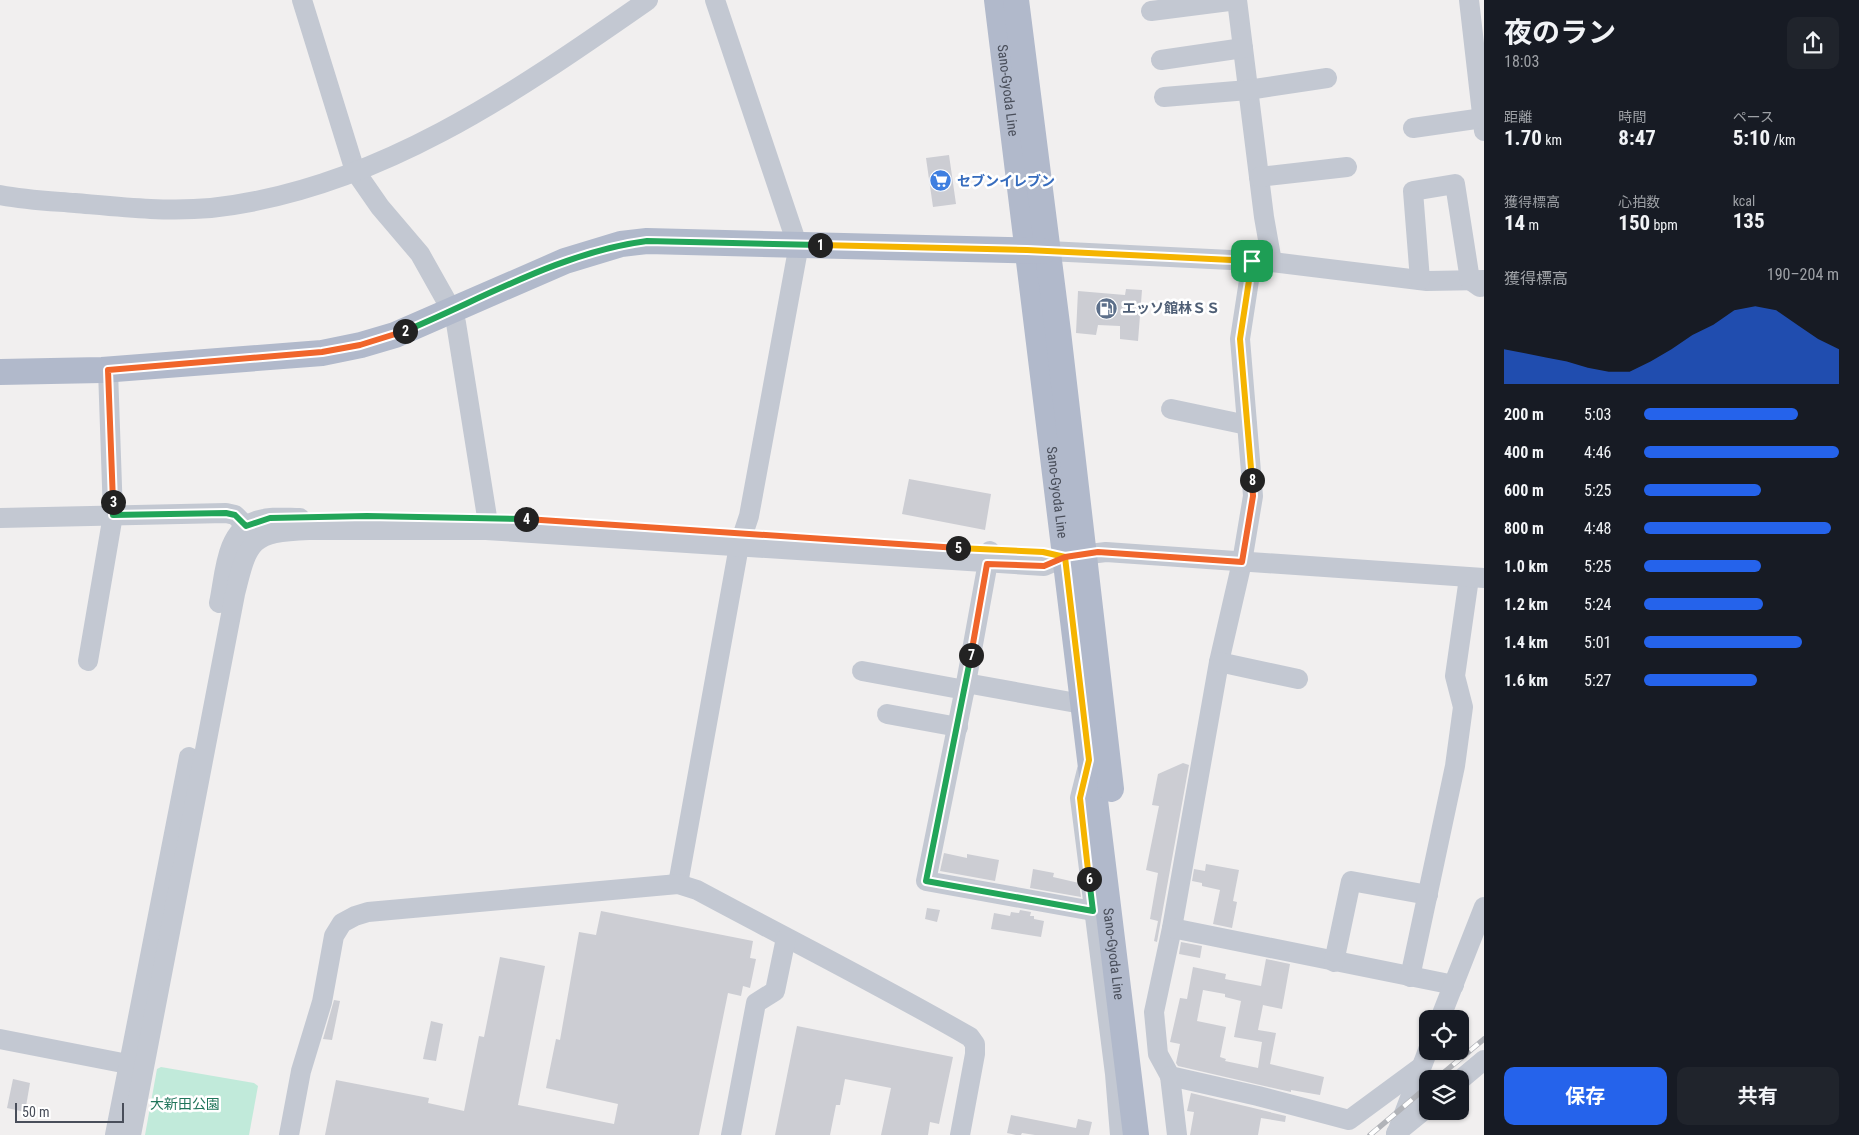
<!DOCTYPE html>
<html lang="ja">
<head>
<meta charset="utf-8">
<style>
  :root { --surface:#171b24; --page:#20242c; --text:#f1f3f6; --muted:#9ea1a6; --accent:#2563eb }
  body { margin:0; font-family:"Roboto Condensed","Noto Sans JP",sans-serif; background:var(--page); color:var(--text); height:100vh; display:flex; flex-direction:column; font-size:19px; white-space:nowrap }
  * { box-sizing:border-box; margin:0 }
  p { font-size:16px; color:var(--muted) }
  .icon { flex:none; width:28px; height:28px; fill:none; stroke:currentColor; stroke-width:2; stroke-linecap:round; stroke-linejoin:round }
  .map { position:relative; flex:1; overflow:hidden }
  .sheet { display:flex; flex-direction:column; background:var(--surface); width:375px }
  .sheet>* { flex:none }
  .tools { position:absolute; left:1419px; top:1010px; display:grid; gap:10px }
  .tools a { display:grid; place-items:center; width:50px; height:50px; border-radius:10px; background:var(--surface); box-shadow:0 1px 4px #0004; font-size:25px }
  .scale { position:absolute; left:15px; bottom:12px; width:109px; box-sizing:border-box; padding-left:5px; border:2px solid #494e5a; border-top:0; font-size:14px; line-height:18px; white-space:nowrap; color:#494e5a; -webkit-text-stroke:4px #fff; paint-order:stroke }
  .pin { position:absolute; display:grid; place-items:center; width:42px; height:42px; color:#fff; margin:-21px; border-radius:10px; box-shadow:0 2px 8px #0006 }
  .km { position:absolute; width:25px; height:25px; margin:-12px; border-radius:50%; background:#222; color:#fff; font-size:14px; line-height:25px; text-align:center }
  .round { display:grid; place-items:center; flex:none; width:52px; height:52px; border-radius:10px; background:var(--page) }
  .summary { display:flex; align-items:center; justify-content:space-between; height:85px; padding:0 20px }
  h1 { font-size:28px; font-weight:700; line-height:38px }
  .stats { display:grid; grid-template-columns:repeat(3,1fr); gap:8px; height:85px; padding:5px 20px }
  .stats div { display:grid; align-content:center }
  .stats b { font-size:21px; font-weight:700 }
  .stats small { font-size:14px; font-weight:400 }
  .stats p { font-size:14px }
  .chart { height:140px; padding:10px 20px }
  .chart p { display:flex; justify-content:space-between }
  .chart svg { width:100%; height:90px; margin-top:5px; fill:var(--accent); opacity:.7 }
  .primary-button { display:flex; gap:10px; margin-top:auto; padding:10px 20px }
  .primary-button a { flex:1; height:58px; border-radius:10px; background:var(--accent); color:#fff; font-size:20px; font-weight:700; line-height:58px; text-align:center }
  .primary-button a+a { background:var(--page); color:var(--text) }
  ul { padding:0 20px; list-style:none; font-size:16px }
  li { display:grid; grid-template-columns:80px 60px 1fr; align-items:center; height:38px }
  li i { height:12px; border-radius:6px; background:var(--accent) }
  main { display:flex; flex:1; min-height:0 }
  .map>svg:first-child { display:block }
  .green { fill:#c1eada }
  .building { fill:#cccdd3; fill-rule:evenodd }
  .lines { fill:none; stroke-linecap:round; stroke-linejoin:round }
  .minor { stroke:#c3c8d2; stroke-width:20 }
  .major { stroke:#b1b9cb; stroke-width:26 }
  .rail-casing { stroke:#b1b3b8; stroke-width:5.5 }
  .rail { stroke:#fff; stroke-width:4; stroke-dasharray:11; stroke-linecap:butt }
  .split-1-casing { stroke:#fff; stroke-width:10 }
  .split-2-casing { stroke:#fff; stroke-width:10 }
  .split-3-casing { stroke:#fff; stroke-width:10 }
  .split-4-casing { stroke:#fff; stroke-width:10 }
  .split-5-casing { stroke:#fff; stroke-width:10 }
  .split-6-casing { stroke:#fff; stroke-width:10 }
  .split-7-casing { stroke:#fff; stroke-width:10 }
  .split-8-casing { stroke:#fff; stroke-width:10 }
  .split-9-casing { stroke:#fff; stroke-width:10 }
  .split-1 { stroke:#f5b400; stroke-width:6 }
  .split-2 { stroke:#22a559; stroke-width:6 }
  .split-3 { stroke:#f0652b; stroke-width:6 }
  .split-4 { stroke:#22a559; stroke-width:6 }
  .split-5 { stroke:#f0652b; stroke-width:6 }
  .split-6 { stroke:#f5b400; stroke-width:6 }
  .split-7 { stroke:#22a559; stroke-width:6 }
  .split-8 { stroke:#f0652b; stroke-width:6 }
  .split-9 { stroke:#f5b400; stroke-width:6 }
  .labels { text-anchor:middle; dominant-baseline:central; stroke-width:5; stroke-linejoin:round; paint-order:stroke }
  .street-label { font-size:14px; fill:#494e5a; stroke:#fff }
  .shop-label { font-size:14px; font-weight:bold; fill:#366cbe; stroke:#fff; text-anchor:start }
  .service-label { font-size:14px; font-weight:bold; fill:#4e5e75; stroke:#fff; text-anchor:start }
  .park-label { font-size:14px; fill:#20755b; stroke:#fff }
</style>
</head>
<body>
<main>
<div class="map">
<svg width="1484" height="1135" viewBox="0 0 1484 1135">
  <rect width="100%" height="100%" fill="#f1efef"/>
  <polygon class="green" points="161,1067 254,1083 258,1086 249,1135 145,1135 157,1069"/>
  <g class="building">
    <polygon points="949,155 956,204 933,207 926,158"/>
    <polygon points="1126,289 1142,290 1138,341 1120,339 1120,326 1098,325 1096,335 1076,333 1078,291 1125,295"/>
    <polygon points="909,479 991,494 985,530 902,514"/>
    <polygon points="1183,763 1189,765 1157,942 1154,941 1158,921 1150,919 1158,873 1146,870 1159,806 1152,805 1158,774"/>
    <polygon points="944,853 967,858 967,854 999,860 995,881 940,871"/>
    <polygon points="1206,864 1239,870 1233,901 1237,902 1232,928 1213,924 1220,890 1202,886 1202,883 1192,881 1194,869 1205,871"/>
    <polygon points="1033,869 1054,873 1053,877 1079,883 1081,897 1030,888"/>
    <polygon points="927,908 940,910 937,922 925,919"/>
    <polygon points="1020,910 1031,912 1030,916 1034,916 1034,919 1044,921 1041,937 991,929 994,913 1010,916 1011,912 1019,913"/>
    <polygon points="601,911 753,941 750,958 756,959 750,988 743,986 741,996 728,993 699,1135 325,1135 336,1080 429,1098 428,1103 464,1111 479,1036 484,1037 500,957 545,966 518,1105 614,1124 618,1104 546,1088 556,1039 560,1040 579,932 596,935"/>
    <polygon points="1181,942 1202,946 1200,958 1179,954"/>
    <path d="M 1266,959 L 1290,964 L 1282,1009 L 1263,1005 L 1258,1030 L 1276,1033 L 1270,1064 L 1324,1077 L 1320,1095 L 1291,1090 L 1291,1092 L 1178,1066 L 1176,1063 L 1180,1044 L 1170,1042 L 1180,998 L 1187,999 L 1193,967 L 1226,974 L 1225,979 L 1261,986 ZM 1203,990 L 1225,994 L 1225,997 L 1241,1001 L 1234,1037 L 1262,1042 L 1258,1068 L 1225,1061 L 1226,1059 L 1220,1057 L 1226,1027 L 1197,1021 Z"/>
    <polygon points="334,1000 340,1001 332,1040 323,1039"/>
    <polygon points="431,1021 443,1024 436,1061 423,1059"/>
    <polygon points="797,1026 953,1057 939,1124 930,1122 928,1135 881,1135 891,1088 845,1079 840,1105 836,1105 830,1135 775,1135"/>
    <polygon points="13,1079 30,1083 25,1112 7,1108"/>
    <polygon points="1191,1093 1286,1116 1285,1122 1261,1118 1258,1135 1190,1135 1194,1112 1187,1111"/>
    <polygon points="1011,1115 1076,1128 1078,1119 1092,1122 1089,1135 1035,1135 1022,1133 1021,1135 1016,1135 1007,1133"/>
  </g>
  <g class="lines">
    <g class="minor">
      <polyline points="302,0 355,171 380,207 420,254 452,311 456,323 487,517 486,530"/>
      <polyline points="1237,0 1264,217 1272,262"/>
      <polyline points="1469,0 1484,131"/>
      <polyline points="1151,11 1237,0"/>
      <polyline points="1161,60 1243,48"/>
      <polyline points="1164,97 1248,90 1327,78"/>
      <polyline points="1413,128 1483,118"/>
      <polyline points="1259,177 1347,167"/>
      <path d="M 0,195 C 25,200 50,201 75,203 C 121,207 165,212 211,208 C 376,190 516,92 648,0"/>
      <polyline points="1048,251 1272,262 1427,281 1484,280"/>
      <polyline points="1252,261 1240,339 1253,496 1242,562 1219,662 1172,928 1154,1012 1158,1054 1170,1076 1258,1096 1349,1120 1421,1067"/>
      <polyline points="1420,280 1413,191 1455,184 1470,280 1480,287"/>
      <polyline points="1171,409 1247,425"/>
      <polyline points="0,518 226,513 235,515 246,526"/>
      <polyline points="990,551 966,683 926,881 1093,911"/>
      <path d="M 219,603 C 225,576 225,531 256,521 C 270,516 286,518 300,518"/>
      <polyline points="88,661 113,515 108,370"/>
      <polyline points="1219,662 1298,679"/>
      <polyline points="862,671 965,690"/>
      <polyline points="966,683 1082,704"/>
      <polyline points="887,714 958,727"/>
      <polyline points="1087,770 1080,798 1115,1074 1120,1135"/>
      <polyline points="678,884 739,546 749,516 797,255 797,244 715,0"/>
      <polyline points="1172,928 1454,985"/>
      <polyline points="1334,962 1351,881 1428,895"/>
      <polyline points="1410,977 1455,766 1463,707 1455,676 1469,578"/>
      <polyline points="1440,1019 1484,907"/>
      <polyline points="0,1039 143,1067"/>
      <polyline points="1170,1076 1177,1135"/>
      <polyline points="1460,1080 1484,1060"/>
      <polyline points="1396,1133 1428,1107"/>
      <polyline points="115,1135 189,757"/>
      <path d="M 131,1135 L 235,594 C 248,540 251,532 309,530 L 486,530 L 1044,566 L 1065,557 L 1106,552 L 1484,578"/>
      <path d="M 289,1135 L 301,1071 L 322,1002 L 334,936 L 342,923 L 355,916 L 368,912 L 678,884 L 697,890 C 788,939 880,985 970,1037 L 975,1044 L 975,1054 L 960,1135"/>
      <polyline points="731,1135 756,1003 775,991 786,938"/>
      <polyline points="1396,1135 1428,1050"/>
    </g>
    <g class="major">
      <path id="s1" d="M 997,0 L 1136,1135"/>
      <polyline points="1016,0 1058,332 1111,789"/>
      <polyline points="0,372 102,370 322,353 361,345 395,335 565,261 621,244 647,241 1043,251"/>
    </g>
    <defs>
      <g id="rail">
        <polyline points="1436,1079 1484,1039"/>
        <polyline points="1370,1135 1428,1086"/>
      </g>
    </defs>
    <use href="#rail" class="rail-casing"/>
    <use href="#rail" class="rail"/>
  </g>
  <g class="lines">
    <defs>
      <polyline id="split-1" points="820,245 1027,250 1252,261"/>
      <path id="split-2" d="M 405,331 C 484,298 562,252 647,241 L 820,245"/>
      <polyline id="split-3" points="113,502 108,370 322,352 360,345 405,331"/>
      <polyline id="split-4" points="113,502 113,515 226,513 235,515 246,526 270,518 367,516 526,519"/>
      <polyline id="split-5" points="526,519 958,548"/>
      <polyline id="split-6" points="958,548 1043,552 1065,557 1089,760 1080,798 1089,879"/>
      <polyline id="split-7" points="971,655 926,881 1093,911 1089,879"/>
      <polyline id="split-8" points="971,655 987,564 1044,566 1065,557 1098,552 1242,562 1253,496 1252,480"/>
      <polyline id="split-9" points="1252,480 1240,339 1252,261"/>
    </defs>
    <use href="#split-1" class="split-1-casing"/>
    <use href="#split-2" class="split-2-casing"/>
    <use href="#split-3" class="split-3-casing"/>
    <use href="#split-4" class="split-4-casing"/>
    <use href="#split-5" class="split-5-casing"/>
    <use href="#split-6" class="split-6-casing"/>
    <use href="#split-7" class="split-7-casing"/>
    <use href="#split-8" class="split-8-casing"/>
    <use href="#split-9" class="split-9-casing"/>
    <use href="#split-1" class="split-1"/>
    <use href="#split-2" class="split-2"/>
    <use href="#split-3" class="split-3"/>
    <use href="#split-4" class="split-4"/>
    <use href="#split-5" class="split-5"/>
    <use href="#split-6" class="split-6"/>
    <use href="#split-7" class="split-7"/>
    <use href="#split-8" class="split-8"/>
    <use href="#split-9" class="split-9"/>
  </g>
  <defs>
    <symbol id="supermarket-disc" viewBox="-11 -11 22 22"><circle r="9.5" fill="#3f7fe0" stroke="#fff"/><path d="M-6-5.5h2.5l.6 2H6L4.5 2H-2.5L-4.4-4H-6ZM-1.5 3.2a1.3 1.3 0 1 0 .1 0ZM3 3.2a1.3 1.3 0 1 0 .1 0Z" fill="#fff"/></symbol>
    <symbol id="fuel-disc" viewBox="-11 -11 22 22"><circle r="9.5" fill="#5c6f8a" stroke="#fff"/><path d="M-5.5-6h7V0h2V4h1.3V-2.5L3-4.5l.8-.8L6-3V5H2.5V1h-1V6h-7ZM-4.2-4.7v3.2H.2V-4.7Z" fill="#fff"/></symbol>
  </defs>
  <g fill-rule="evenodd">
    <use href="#supermarket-disc" x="928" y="168" width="25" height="25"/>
    <use href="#fuel-disc" x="1094" y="296" width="25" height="25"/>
  </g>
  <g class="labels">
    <g class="street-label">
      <text stroke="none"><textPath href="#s1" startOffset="91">Sano-Gyoda Line</textPath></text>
      <text stroke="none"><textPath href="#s1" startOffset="496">Sano-Gyoda Line</textPath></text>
      <text stroke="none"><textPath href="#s1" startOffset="961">Sano-Gyoda Line</textPath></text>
    </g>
    <g class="shop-label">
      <text x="957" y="181">セブンイレブン</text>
    </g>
    <g class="service-label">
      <text x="1122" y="308">エッソ館林ＳＳ</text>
    </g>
    <g class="park-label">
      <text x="185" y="1104">大新田公園</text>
    </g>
  </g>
</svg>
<div class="tools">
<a><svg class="icon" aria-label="locate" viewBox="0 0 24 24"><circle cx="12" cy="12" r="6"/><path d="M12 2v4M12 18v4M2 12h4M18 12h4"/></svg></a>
<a><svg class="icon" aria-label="layers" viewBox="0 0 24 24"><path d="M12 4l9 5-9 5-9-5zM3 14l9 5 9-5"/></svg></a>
</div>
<div class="scale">50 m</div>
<div class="pin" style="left:1252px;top:261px;background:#1e9e55"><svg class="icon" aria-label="arrive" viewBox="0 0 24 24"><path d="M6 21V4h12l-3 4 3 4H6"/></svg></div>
<b class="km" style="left:820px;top:245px">1</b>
<b class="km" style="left:405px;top:331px">2</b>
<b class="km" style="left:113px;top:502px">3</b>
<b class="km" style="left:526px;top:519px">4</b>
<b class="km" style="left:958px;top:548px">5</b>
<b class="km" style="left:1089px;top:879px">6</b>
<b class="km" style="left:971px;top:655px">7</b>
<b class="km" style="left:1252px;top:480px">8</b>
</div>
<section class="sheet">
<div class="summary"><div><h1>夜のラン</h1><p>18:03</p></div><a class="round"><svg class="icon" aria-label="share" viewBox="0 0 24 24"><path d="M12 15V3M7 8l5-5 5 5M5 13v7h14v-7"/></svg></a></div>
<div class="stats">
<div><p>距離</p><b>1.70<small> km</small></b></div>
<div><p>時間</p><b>8:47</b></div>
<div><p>ペース</p><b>5:10<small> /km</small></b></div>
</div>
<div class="stats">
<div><p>獲得標高</p><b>14<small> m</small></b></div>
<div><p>心拍数</p><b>150<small> bpm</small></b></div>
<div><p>kcal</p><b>135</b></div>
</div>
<div class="chart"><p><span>獲得標高</span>190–204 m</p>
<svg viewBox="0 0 160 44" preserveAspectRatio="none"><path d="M0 44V27L10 29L20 31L30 33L40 36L50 38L60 38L70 33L80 27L90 20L100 15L110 8L120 6L130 8L140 15L150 22L160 27V44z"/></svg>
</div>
<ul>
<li><b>200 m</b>5:03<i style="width:79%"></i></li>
<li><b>400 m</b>4:46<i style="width:100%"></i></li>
<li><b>600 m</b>5:25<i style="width:60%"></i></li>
<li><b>800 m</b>4:48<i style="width:96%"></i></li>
<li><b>1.0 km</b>5:25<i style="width:60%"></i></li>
<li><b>1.2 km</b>5:24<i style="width:61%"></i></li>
<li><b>1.4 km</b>5:01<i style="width:81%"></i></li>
<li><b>1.6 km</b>5:27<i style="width:58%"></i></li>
</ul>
<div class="primary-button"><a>保存</a><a>共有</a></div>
</section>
</main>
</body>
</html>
